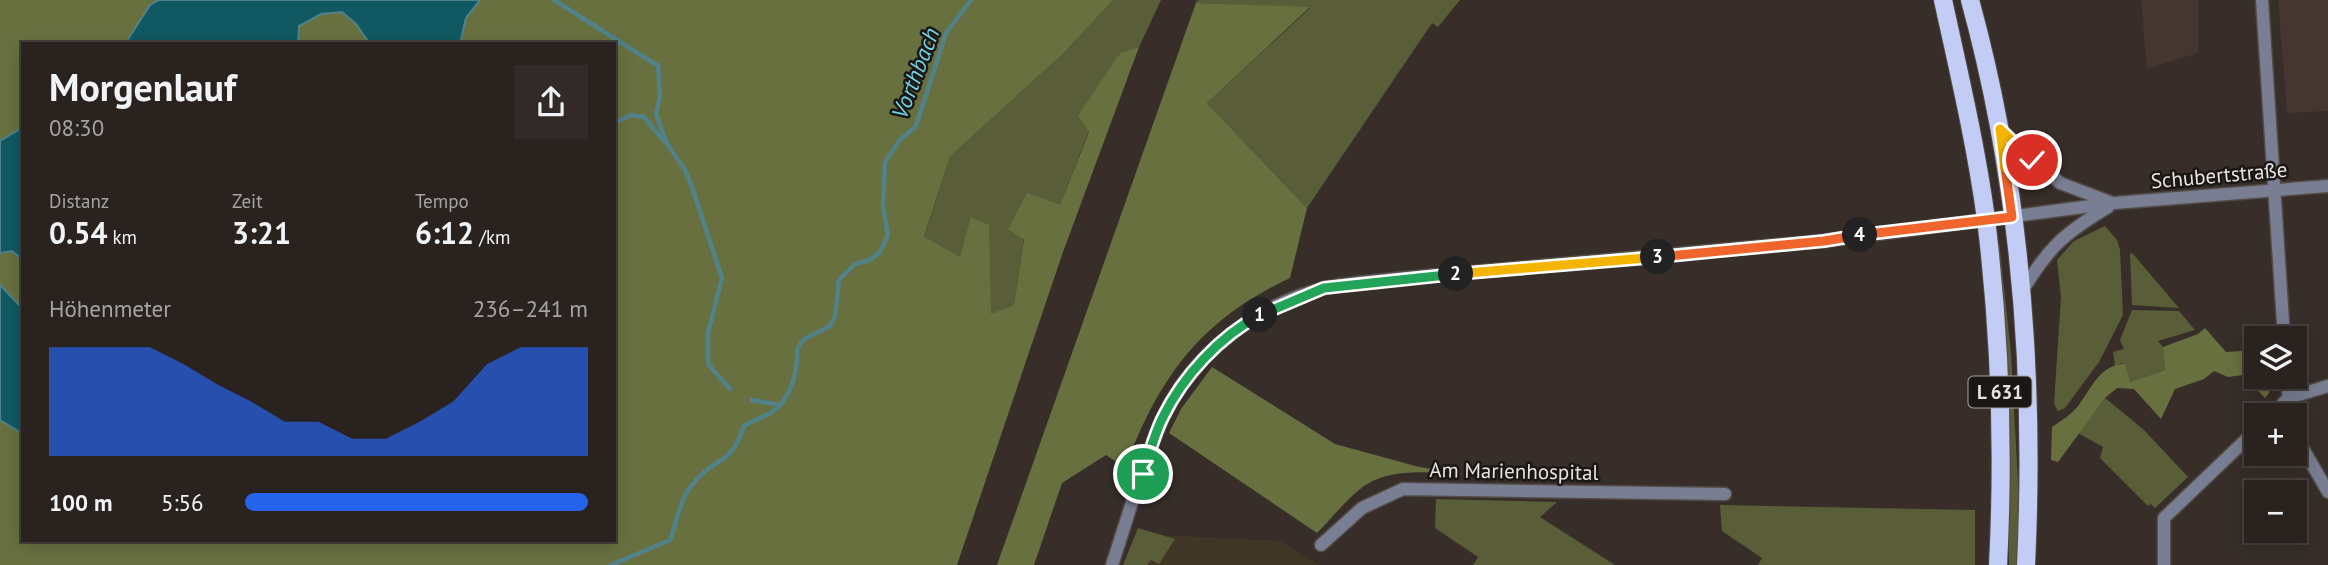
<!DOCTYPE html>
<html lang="de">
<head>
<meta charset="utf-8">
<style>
  :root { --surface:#29221f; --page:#312a28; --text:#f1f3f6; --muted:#a5a4a4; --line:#453f3d; --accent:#2563eb }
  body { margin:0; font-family:"PT Sans",sans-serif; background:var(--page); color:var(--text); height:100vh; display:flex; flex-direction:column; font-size:26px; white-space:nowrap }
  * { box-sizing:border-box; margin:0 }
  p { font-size:23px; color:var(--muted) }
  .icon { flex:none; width:38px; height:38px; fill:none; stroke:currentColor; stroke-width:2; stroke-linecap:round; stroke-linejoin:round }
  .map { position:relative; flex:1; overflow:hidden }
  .drawer { position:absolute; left:21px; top:42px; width:595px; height:500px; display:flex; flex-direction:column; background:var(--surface); border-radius:0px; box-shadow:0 4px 18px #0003,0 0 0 2px var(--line) }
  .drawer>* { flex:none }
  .buttons { position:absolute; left:2244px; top:326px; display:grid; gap:14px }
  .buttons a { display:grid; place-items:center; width:63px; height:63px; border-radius:0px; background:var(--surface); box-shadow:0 4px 18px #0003,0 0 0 2px var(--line); font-size:35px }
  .pin { position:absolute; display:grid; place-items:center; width:60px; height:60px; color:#fff; margin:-30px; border:4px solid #fff; border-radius:50%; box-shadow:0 2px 7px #0007 }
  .km { position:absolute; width:35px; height:35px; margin:-18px; border-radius:50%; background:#222; color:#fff; font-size:19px; line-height:35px; text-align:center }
  .round { display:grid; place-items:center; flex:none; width:74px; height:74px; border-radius:0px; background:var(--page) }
  .overview { display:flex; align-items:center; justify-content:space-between; height:119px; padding:0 28px }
  h1 { font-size:38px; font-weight:700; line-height:52px }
  .metrics { display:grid; grid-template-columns:repeat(3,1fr); gap:10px; height:119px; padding:7px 28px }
  .metrics div { display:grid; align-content:center }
  .metrics b { font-size:30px; font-weight:700 }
  .metrics small { font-size:19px; font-weight:400 }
  .metrics p { font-size:19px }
  .chart { height:196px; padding:14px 28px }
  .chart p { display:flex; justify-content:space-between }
  .chart svg { width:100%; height:126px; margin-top:7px; fill:var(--accent); opacity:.7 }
  ul { padding:0 28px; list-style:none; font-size:23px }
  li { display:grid; grid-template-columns:112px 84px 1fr; align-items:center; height:52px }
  li i { height:18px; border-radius:9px; background:var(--accent) }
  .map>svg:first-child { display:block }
  .built { fill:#463630 }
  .medical { fill:#403626 }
  .green { fill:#595e39 }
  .forest { fill:#697040 }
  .water { fill:#105963; stroke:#518288; stroke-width:2 }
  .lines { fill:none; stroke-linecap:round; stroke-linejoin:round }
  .stream { stroke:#518288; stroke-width:4.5 }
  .minor-casing { stroke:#534b46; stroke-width:15 }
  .primary-casing { stroke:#534b46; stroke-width:20 }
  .minor { stroke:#797e92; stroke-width:12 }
  .primary { stroke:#c2ccf5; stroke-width:18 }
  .split-1-casing { stroke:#fff; stroke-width:14 }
  .split-2-casing { stroke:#fff; stroke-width:14 }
  .split-3-casing { stroke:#fff; stroke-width:14 }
  .split-4-casing { stroke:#fff; stroke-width:14 }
  .split-5-casing { stroke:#fff; stroke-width:14 }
  .split-6-casing { stroke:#fff; stroke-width:14 }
  .split-1 { stroke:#22a559; stroke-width:9 }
  .split-2 { stroke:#22a559; stroke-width:9 }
  .split-3 { stroke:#f5b400; stroke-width:9 }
  .split-4 { stroke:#f0652b; stroke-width:9 }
  .split-5 { stroke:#f0652b; stroke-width:9 }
  .split-6 { stroke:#f5b400; stroke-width:9 }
  .labels { text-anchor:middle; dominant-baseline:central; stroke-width:5; stroke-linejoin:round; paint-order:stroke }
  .shield { fill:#1b1715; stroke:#aaa5a2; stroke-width:2 }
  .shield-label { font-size:19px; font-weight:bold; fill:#e8e2df }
  .street-label { font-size:21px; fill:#e8e2df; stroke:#1b1715 }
  .water-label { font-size:23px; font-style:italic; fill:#6ed4e6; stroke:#1b1715 }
</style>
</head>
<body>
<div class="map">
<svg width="2328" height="565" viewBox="0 0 2328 565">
  <rect width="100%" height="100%" fill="#372e29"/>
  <g class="built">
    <polygon points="2141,0 2198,0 2198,53 2147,69"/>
    <polygon points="2278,0 2328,0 2328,111 2287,113"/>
  </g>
  <polygon class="medical" points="1138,534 1280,541 1319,565 1127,565"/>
  <g class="green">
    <polygon points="1113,0 1161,0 1139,47 1119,54 1060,205 1009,231 1024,238 1014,306 991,315 960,258 924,238 950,155 1064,53"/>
    <polygon points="1198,0 1460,0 1438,27 1432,23 1307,208 1207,103 1310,8 1197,3"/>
    <polygon points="2105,226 2117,240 2120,250 2123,315 2099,362 2065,408 2058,411 2054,404 2061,297 2057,260 2074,241"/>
    <polygon points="1999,242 2011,353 2019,501 2017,565 2009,565 2009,415 1997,243"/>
    <polygon points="2130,253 2133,254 2179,308 2132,305"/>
    <polygon points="2132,310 2179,311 2195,330 2158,341 2163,347 2165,370 2130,382 2122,363 2115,366 2113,352 2124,349 2120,340"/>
    <polygon points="2105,398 2144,430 2188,477 2155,508 2151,504 2148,506 2100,458 2103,447 2078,433"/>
    <polygon points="1436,499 1557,502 1540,517 1615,565 1473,565 1478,557 1435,528"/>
    <polygon points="1720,505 1975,510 1975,565 1758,565 1762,558 1722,531"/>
    <polygon points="1138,528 1175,539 1159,564 1151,560 1147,565 1123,565"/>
  </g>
  <g class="forest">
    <polygon points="0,0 159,0 150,5 125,44 23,44 23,132 20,129 0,141"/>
    <polygon points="480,0 1113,0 1064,53 950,156 924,237 960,257 971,217 989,225 991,314 1014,305 1024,239 1008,230 1027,193 1060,205 1089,132 1078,116 1120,53 1139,47 1063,252 957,565 0,565 0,420 23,434 23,541 614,541 614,44 460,44 466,18"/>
    <path d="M 1197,0 L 1197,3 L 1310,7 L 1207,103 L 1307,208 L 1290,278 C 1200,320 1159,377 1125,468 L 1106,455 L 1062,483 L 1034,565 L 997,565 Z"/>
    <polygon points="342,12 356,24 370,44 298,44 299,26 321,14"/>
    <polygon points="12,251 23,260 23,309 0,285 0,253"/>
    <path d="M 2205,328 L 2226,352 L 2256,350 L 2256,376 L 2270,376 L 2269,393 L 2265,398 L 2243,375 L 2228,377 L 2214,371 L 2204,379 L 2175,389 L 2161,419 L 2134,389 L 2117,388 L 2105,398 L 2058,462 L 2051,460 L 2052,427 C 2062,420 2071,415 2078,406 C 2091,389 2100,364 2125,364 L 2130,382 L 2165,370 L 2163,347 L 2198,334 Z"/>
    <path d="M 1212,367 L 1335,444 L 1419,467 L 1464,474 C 1430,473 1387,466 1359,490 C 1344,502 1331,519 1317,533 L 1169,433 L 1181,409 Z"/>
  </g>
  <g class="water">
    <polygon points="159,0 480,0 466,18 460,44 370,44 356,24 342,12 321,14 299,26 298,44 125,44 150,5"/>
    <polygon points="20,129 23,132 23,260 12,251 0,253 0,141"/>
    <polygon points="0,285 23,309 23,434 0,420"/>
  </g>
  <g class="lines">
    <g class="stream">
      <polyline points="554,0 658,66 660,96 656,114 667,144 684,168 692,187 722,278 708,333 708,364 730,389"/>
      <polyline points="614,123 631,115 644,117 664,141"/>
      <polyline points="752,400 780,405"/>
      <path d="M 611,565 L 670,540 C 677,522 679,501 692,485 C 714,455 730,469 744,426 C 752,421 760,418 769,414 C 791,401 798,372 797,349 L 804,339 L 830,326 L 835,316 L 839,280 L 855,264 L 870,260 L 880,252 L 888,235 L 883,206 L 885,162 L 900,140 L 916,126 L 946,33 L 971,0"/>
    </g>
    <defs>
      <g id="minor">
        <polyline points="2262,0 2284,338"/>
        <polyline points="2000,129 2060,183 2110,202"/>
        <path d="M 2021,293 C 2048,248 2063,234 2108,207"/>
        <polyline points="2287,376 2290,415"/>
        <polyline points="2272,415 2288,398 2328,386"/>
        <polyline points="2294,433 2328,492"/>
        <polyline points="1321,545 1362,508 1403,489 1725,494"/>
        <path d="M 1112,565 C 1128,517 1142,465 1163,418 C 1191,355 1258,304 1325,288 C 1347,283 1371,282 1394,279 L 1824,241 L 2114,203 L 2328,186"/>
        <polyline points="2164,565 2164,518 2256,430"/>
      </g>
      <g id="primary">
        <path d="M 1943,0 C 1959,73 1976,145 1986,219 C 2000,334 2004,450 1998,565"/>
        <path d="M 1970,0 C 2020,182 2035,377 2026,565"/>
      </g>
    </defs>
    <use href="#minor" class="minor-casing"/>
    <use href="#primary" class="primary-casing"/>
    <use href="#minor" class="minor"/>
    <use href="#primary" class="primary"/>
  </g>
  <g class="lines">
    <defs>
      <path id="split-1" d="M 1143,474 C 1149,455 1154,435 1163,417 C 1183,376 1220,336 1260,315"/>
      <polyline id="split-2" points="1260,315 1324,288 1456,274"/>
      <polyline id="split-3" points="1456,274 1658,257"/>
      <polyline id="split-4" points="1658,257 1824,241 1860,235"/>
      <polyline id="split-5" points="1860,235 2012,217 2005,168"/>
      <polyline id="split-6" points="2005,168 2000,129 2032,160"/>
    </defs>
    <use href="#split-1" class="split-1-casing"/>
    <use href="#split-2" class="split-2-casing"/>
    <use href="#split-3" class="split-3-casing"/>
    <use href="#split-4" class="split-4-casing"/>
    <use href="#split-5" class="split-5-casing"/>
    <use href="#split-6" class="split-6-casing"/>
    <use href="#split-1" class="split-1"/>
    <use href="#split-2" class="split-2"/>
    <use href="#split-3" class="split-3"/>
    <use href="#split-4" class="split-4"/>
    <use href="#split-5" class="split-5"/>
    <use href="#split-6" class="split-6"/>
  </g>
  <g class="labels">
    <rect class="shield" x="1968.5" y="376.5" width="63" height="31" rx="5"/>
    <g class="shield-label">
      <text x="2000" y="392">L 631</text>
    </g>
    <g class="street-label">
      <text transform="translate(2219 175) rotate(-5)">Schubertstraße</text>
      <text transform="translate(1514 471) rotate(1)">Am Marienhospital</text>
    </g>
    <g class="water-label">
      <text transform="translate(915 73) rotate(-69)">Vorthbach</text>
    </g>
  </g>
</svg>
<div class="buttons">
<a><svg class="icon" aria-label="layers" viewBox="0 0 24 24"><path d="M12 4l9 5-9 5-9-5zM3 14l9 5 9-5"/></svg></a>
<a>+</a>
<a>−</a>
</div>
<div class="pin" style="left:1143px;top:474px;background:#1e9e55"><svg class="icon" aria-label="arrive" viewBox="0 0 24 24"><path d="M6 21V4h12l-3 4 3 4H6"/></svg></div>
<div class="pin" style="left:2032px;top:160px;background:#d93025"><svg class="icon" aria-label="check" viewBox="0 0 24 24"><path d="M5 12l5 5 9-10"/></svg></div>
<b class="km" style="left:1260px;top:315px">1</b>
<b class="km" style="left:1456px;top:274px">2</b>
<b class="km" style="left:1658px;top:257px">3</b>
<b class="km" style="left:1860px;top:235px">4</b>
<section class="drawer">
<div class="overview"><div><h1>Morgenlauf</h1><p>08:30</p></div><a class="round"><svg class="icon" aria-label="share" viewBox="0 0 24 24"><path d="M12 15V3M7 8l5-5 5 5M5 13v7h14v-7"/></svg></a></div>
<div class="metrics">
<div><p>Distanz</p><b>0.54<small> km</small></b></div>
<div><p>Zeit</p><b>3:21</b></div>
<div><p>Tempo</p><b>6:12<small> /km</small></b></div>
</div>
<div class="chart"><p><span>Höhenmeter</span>236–241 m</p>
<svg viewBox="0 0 160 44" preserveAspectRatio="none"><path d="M0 44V6L10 6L20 6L30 6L40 12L50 19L60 25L70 32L80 32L90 38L100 38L110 32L120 25L130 12L140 6L150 6L160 6V44z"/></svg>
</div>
<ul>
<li><b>100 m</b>5:56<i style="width:100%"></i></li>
</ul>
</section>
</div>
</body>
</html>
